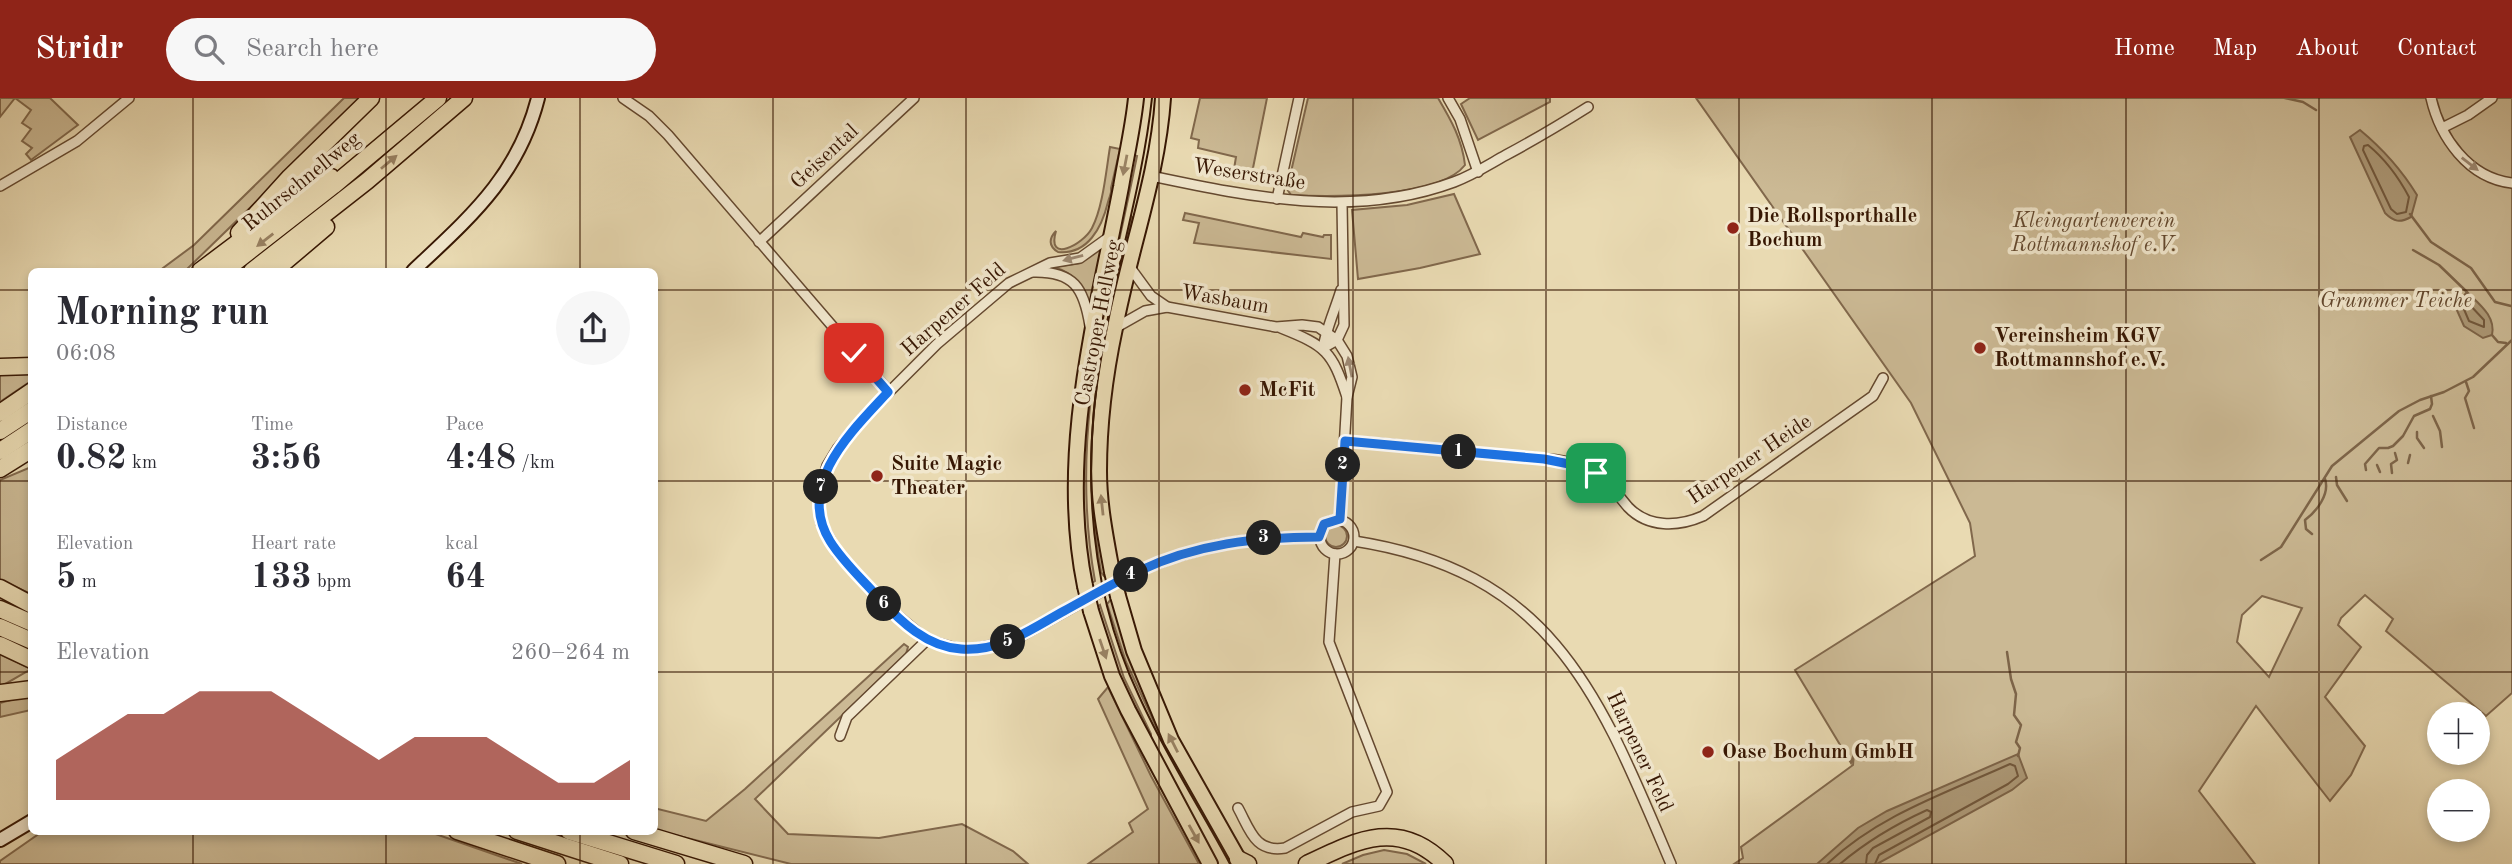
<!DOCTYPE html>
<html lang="en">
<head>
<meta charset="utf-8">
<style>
  :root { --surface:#fff; --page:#f7f7f7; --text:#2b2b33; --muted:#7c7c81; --accent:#8f2418 }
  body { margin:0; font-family:"Old Standard TT",serif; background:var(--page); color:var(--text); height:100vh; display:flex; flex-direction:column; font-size:26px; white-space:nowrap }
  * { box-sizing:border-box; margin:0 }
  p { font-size:23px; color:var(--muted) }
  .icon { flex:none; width:38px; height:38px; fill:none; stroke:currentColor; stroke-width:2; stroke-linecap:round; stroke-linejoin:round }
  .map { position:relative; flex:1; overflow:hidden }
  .sheet { position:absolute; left:28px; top:170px; width:630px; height:567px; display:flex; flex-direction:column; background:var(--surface); border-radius:10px; box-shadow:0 4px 10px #0003 }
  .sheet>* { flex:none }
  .tools { position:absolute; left:2427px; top:604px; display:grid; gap:14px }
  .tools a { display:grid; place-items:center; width:63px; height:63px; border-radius:50%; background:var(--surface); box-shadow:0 4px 10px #0003; font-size:35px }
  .pin { position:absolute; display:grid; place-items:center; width:60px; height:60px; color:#fff; margin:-30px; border-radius:14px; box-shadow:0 4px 10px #0006 }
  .km { position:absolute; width:35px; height:35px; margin:-18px; border-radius:50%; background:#222; color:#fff; font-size:19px; line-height:35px; text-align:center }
  .round { display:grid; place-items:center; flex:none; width:74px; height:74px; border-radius:37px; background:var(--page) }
  .headline { display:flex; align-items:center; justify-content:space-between; height:119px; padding:0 28px }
  h1 { font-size:38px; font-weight:600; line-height:52px }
  .figures { display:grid; grid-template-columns:repeat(3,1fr); gap:10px; height:119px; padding:7px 28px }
  .figures div { display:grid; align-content:center }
  .figures b { font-size:35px; font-weight:600 }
  .figures small { font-size:19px; font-weight:400 }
  .figures p { font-size:19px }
  .chart { height:196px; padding:14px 28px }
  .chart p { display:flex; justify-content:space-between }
  .chart svg { width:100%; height:126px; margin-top:7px; fill:var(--accent); opacity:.7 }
  header { display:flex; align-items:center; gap:42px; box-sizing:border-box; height:98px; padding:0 35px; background:var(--accent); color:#fff }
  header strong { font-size:33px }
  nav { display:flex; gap:38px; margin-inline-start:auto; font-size:24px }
  .search { width:490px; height:63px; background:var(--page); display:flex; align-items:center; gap:18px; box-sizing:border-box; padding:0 24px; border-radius:38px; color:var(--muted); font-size:26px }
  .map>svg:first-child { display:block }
  .green { fill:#cbb994; stroke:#81684c; stroke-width:2; fill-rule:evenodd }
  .water { fill:#ac9876; stroke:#7d6448; stroke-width:2 }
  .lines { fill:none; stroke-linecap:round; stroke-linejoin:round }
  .shore { stroke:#72583c; stroke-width:2 }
  .stream { stroke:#7d6448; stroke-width:2.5 }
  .minor-casing { stroke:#64482f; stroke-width:12 }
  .secondary-casing { stroke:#371703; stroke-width:16 }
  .primary-casing { stroke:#371703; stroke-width:18 }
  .motorway-casing { stroke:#371703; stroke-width:19 }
  .minor { stroke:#f1e7cd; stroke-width:9 }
  .secondary { stroke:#f1e7cd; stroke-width:12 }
  .primary { stroke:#e9dab2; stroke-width:14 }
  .motorway { stroke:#e9dab2; stroke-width:16 }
  .tram { stroke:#371703; stroke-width:2 }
  .primary-bridge-casing { stroke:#371703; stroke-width:18; stroke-linecap:butt }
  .primary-bridge { stroke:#e9dab2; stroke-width:14 }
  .oneway { fill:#998263 }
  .oneway2 { fill:#9d8972 }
  .route-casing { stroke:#fff; stroke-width:14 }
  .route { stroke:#1a73e8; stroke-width:9 }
  .grid { fill:none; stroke:#371703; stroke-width:2; stroke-opacity:0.55 }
  .poi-dot { fill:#8f2418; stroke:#f1e7cd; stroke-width:2.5 }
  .labels { text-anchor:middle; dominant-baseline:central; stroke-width:7; stroke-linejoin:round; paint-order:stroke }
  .street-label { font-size:21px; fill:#371703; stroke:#f1e7cd }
  .poi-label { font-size:21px; font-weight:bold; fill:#371703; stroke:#f1e7cd; text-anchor:start }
  .park-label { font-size:21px; font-style:italic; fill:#63482e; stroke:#f1e7cd }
</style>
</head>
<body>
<header>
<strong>Stridr</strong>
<div class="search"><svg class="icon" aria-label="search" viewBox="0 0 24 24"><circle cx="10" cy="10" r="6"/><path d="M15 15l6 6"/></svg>Search here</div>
<nav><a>Home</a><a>Map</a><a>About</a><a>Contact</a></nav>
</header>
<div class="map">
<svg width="2512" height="766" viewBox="0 0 2512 766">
  <rect width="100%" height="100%" fill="#e9dab2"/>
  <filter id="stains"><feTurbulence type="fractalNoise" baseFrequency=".00286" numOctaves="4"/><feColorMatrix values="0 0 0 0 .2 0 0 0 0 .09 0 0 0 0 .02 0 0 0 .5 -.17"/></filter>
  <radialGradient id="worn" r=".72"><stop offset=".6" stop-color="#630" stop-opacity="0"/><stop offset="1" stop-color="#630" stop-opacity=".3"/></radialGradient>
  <g class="green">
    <polygon points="0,0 50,0 78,27 31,62 26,56 32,50 22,43 31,31 22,25 31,12 15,0 0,19"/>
    <polygon points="344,0 363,0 185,173 159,173 194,147"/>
    <polygon points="1200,0 1267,0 1252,75 1234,71 1236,59 1198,50 1199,42 1191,40"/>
    <path d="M 1308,0 L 1438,0 C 1451,22 1462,41 1465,67 C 1440,100 1331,99 1291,97 L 1287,91 Z"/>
    <polygon points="1470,0 1550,0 1550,4 1478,42 1461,6"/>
    <path d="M 1696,0 L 2512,0 L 2512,595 L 2486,618 L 2386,533 L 2393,521 L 2365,497 L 2341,520 L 2338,527 L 2361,549 L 2325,599 L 2365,648 L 2351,677 L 2330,703 L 2256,608 L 2199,693 L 2255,766 L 1734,766 L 1743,760 L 1741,749 L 1853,667 L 1854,655 L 1851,665 L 1795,572 L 1975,458 L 1970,425 L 1911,305 ZM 2262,498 L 2302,510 L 2269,579 L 2237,544 L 2242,517 Z"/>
    <path d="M 1110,49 L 1120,51 L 1111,90 C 1112,95 1110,97 1108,104 C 1102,129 1088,157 1058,154 C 1048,148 1049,140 1056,133 C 1046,166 1083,147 1092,130 C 1103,109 1106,73 1110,49 Z"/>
    <path d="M 1133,57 L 1137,58 C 1108,203 1068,333 1095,483 L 1090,486 C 1065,342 1105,197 1133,57 Z"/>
    <polygon points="1454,96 1480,156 1420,170 1358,181 1352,112 1407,107"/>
    <polygon points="1185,115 1301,139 1303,135 1323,139 1324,137 1331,137 1331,161 1194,145 1199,125 1183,122"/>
    <path d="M 1132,119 L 1135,120 L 1105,250 L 1107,477 L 1104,478 L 1101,474 C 1096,444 1092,414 1092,383 C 1092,294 1113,206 1132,119 Z"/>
    <path d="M 1098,152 L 1101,153 L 1090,207 C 1081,187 1076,176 1054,169 L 1080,165 Z"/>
    <polygon points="31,274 31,283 0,304 0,277"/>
    <polygon points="31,369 31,496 0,482 0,382"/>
    <circle cx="1336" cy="438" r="11"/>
    <polygon points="1112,500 1125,545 1159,635 1126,564 1107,506"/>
    <polygon points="1100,507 1124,580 1151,636 1151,641 1113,564 1096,510"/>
    <polygon points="904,546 908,549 906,556 755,701 788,736 879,740 962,726 1013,753 1028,766 791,766 655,732 654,710 706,723 745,691"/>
    <polygon points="0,556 31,571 0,589"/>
    <polygon points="1108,589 1151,678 1199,766 1088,766 1133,734 1129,725 1148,711 1098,601"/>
    <polygon points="25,598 31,599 31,612 0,619 0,605"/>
    <polygon points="43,733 427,733 522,766 0,766 0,763"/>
    <polygon points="1384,752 1407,756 1426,766 1342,766 1363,757"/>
  </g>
  <g class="water">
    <path d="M 2360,32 C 2383,51 2401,71 2417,97 L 2411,119 C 2400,125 2394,124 2385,115 L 2350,39 Z"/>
    <path d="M 2467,194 C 2479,206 2496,218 2492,237 L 2483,240 L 2464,228 L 2455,208 Z"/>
    <polygon points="2018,656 2027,680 2012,692 1877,766 1817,766 1858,730 1887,713"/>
  </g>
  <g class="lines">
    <g class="shore">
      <path d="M 2364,48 L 2368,47 C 2385,61 2399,80 2409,99 L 2406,114 L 2397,116 L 2391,111 L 2363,52 Z"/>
      <polygon points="2465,205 2469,206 2484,222 2484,229 2469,223 2463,209"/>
      <path d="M 1827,766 C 1879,717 1946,695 2010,666 L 2015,668 L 2018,678 L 2008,686 L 1879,757 L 1875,766"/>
      <path d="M 1840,766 C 1867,743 1894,727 1927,712 L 1931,714 L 1930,719 L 1873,750 L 1867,757 L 1866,766"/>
    </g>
    <g class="stream">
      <polyline points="2285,0 2303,4 2316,12"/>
      <polyline points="2410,116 2431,144 2471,170 2495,204 2511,208"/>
      <polyline points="2413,152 2439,167 2467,194"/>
      <polyline points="2354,201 2360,204 2366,201 2374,205"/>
      <polyline points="2492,237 2498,244 2506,245"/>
      <polyline points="2466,284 2469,293 2465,300 2474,330"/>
      <polyline points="2433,318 2440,333 2442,349"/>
      <polyline points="2417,334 2417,340 2424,350"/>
      <polyline points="2408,365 2410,357"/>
      <polyline points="2377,367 2380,374"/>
      <polyline points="2366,372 2365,366 2379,350 2388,350 2393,348 2403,338 2414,318 2430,311 2432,306 2431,298"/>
      <polyline points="2392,375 2391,366 2397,362 2395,355"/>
      <polyline points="2336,379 2337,387 2347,403"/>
      <path d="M 2312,436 L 2306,431 L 2305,422 C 2317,413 2330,396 2325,381"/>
      <polyline points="2261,462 2281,449 2332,368 2399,313 2420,302 2444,294 2473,279 2512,242"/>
      <polyline points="2007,554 2011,581 2016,596 2014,617 2021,627 2016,644 2020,650 2018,658"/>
    </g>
    <defs>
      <g id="minor">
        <polyline points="623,0 649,18 668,37 889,294"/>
        <polyline points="1448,0 1460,21 1478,74"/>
        <path d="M 2431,0 C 2440,39 2468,80 2512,85"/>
        <polyline points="2442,30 2468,17 2492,0"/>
        <path d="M 1151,78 C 1251,99 1354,121 1454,84 C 1473,77 1488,67 1506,57 C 1534,42 1561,26 1588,9"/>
        <polyline points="0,88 77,43 129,0"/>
        <polyline points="1277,101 1299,0"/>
        <polyline points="1112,137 1080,160 1050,165 1009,185 937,246 863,320 838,350 827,368 822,385 819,407 821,425 838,456 886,508 927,542 959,551 974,551 1014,542 1138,473 1175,459 1218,447 1268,439 1319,439"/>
        <polyline points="759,144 914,0"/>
        <polyline points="1129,168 1151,198 1167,209 1276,229 1302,227 1318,229 1337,242 1347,258 1352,279 1347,299 1340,421"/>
        <path d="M 1033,174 C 1074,173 1084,190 1090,228"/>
        <polyline points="1115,230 1145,213 1167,209"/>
        <path d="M 1281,230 C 1326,248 1332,253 1347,299"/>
        <polyline points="1323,250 1337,242 1344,227 1342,105"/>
        <path d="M 1323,250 C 1326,231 1335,212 1341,192"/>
        <path d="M 1345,343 C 1397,346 1448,353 1500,357 C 1527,360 1560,359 1585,369 C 1605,377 1615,394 1628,409 C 1648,430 1678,429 1703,418 L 1873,298 L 1883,280"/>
        <circle cx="1337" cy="439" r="17"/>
        <path d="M 1354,443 C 1555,474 1600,599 1671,766"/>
        <polyline points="840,638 847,619 927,542"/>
        <path d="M 1238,710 C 1250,732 1255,755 1285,750 L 1352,714 L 1379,708 L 1387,694 L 1329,544 L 1335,456"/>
      </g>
      <g id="secondary">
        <path d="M 413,173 C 469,120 518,79 538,0"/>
        <polyline points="0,742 32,723"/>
      </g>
      <g id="primary">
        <path d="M 1112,474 C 1106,441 1099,407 1099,373 C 1099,325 1105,277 1115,230 C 1129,154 1158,78 1163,0"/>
        <path d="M 1085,488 C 1058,355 1096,220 1121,89 C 1126,59 1133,30 1136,0"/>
        <polyline points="1118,498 1134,553 1171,642 1241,766"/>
        <polyline points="1091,513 1112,578 1128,612 1210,766"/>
      </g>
      <g id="motorway">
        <polyline points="239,135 290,79 371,0"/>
        <polyline points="200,173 301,97 331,79"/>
        <polyline points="224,173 333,88 438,0"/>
        <polyline points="252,173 367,83 464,0"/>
        <polyline points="274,173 326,129"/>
        <polyline points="0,269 32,268"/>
        <polyline points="0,315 32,293"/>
        <polyline points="0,333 32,312"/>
        <polyline points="0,353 32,332"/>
        <polyline points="0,371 32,351"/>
        <polyline points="0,490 32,507"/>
        <polyline points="0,511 32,525"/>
        <polyline points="0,529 32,543"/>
        <polyline points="0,547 32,562"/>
        <polyline points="0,595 32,591"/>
        <polyline points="457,733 557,766"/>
        <polyline points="517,733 620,766"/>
        <polyline points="569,733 676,766"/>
        <polyline points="634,733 744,766"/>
        <polyline points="1238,761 1248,766"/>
        <path d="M 1307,766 C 1357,742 1399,720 1445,766"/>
      </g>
    </defs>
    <use href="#minor" class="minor-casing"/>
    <use href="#secondary" class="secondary-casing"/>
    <use href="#primary" class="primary-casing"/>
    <use href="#motorway" class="motorway-casing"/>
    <use href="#minor" class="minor"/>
    <use href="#secondary" class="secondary"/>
    <use href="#primary" class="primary"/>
    <use href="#motorway" class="motorway"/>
    <path class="tram" d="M 1152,0 C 1143,84 1117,167 1102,250 C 1082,368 1087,488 1139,598 C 1165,656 1200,710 1230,766"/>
    <defs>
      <g id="primary-bridge">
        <polyline points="1112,474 1118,498"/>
        <polyline points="1085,488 1091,513"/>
      </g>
    </defs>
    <use href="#primary-bridge" class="primary-bridge-casing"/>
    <use href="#primary-bridge" class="primary-bridge"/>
  </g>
  <defs><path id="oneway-solid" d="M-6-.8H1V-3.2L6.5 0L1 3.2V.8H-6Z" transform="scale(1.75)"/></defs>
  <g class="oneway">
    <use href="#oneway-solid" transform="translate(389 64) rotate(-40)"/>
    <use href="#oneway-solid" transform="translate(1125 67) rotate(101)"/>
    <use href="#oneway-solid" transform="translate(265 142) rotate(142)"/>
    <use href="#oneway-solid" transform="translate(1102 407) rotate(-96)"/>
    <use href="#oneway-solid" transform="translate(1103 551) rotate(71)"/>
    <use href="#oneway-solid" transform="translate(1173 645) rotate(-117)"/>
    <use href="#oneway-solid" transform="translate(1194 736) rotate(61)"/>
  </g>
  <g class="oneway2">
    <use href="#oneway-solid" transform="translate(2470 66) rotate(38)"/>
    <use href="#oneway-solid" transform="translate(1073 160) rotate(165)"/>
    <use href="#oneway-solid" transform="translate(1350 269) rotate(-101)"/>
  </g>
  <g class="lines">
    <defs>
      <path id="route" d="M 854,255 L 888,294 C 852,333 795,386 830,443 C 843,464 862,481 878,499 C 901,524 927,549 961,551 C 1001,554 1031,531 1064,513 C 1088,500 1113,485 1139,473 C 1195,446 1257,439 1319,439 L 1324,426 L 1340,421 L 1345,343 L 1544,361 L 1584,369 L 1596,375"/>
    </defs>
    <use href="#route" class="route-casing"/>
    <use href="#route" class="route"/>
  </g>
  <path class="grid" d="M 193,0 L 193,173M 386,0 L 386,173M 580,0 L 580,173M 773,0 L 773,766M 966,0 L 966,766M 1159,0 L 1159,766M 1353,0 L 1353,766M 1546,0 L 1546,766M 1739,0 L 1739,766M 1932,0 L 1932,766M 2126,0 L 2126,766M 2319,0 L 2319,766M 0,192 L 32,192M 654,192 L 2512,192M 0,383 L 32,383M 654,383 L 2512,383M 0,574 L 32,574M 654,574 L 2512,574M 193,733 L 193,766M 386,733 L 386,766M 580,733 L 580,766"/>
  <g class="poi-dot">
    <circle cx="1733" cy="130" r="7"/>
    <circle cx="1980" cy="250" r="7"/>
    <circle cx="1245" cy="292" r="7"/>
    <circle cx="877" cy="378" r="7"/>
    <circle cx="1708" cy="654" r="7"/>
  </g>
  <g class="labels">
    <g class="street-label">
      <text transform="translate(825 59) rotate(-43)">Geisental</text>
      <text transform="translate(1249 77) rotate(9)">Weserstraße</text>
      <text transform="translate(302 84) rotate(-39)">Ruhrschnellweg</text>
      <text transform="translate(1225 202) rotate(10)">Wasbaum</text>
      <text transform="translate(954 212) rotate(-41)">Harpener Feld</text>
      <text transform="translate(1099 225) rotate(-79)">Castroper Hellweg</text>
      <text transform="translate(1750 362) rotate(-34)">Harpener Heide</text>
      <text transform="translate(1639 654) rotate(65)">Harpener Feld</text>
    </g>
    <g class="poi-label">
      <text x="1747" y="118">Die Rollsporthalle<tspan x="1747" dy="24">Bochum</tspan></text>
      <text x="1994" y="238">Vereinsheim KGV<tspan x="1994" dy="24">Rottmannshof e.V.</tspan></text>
      <text x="1259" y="292">McFit</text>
      <text x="891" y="366">Suite Magic<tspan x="891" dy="24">Theater</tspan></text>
      <text x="1722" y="654">Oase Bochum GmbH</text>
    </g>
    <g class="park-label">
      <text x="2094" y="123">Kleingartenverein<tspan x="2094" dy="24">Rottmannshof e.V.</tspan></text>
      <text x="2396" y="203">Grummer Teiche</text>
    </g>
  </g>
  <rect width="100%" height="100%" filter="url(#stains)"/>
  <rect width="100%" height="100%" fill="url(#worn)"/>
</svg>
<div class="tools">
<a>+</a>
<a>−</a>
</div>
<div class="pin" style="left:1596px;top:375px;background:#1e9e55"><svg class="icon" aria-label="arrive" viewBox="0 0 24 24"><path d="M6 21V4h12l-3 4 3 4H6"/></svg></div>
<div class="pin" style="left:854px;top:255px;background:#d93025"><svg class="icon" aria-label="check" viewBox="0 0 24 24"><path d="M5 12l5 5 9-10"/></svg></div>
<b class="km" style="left:1459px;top:354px">1</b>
<b class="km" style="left:1343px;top:367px">2</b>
<b class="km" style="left:1264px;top:440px">3</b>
<b class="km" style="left:1131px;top:477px">4</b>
<b class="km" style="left:1008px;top:544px">5</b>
<b class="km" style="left:884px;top:506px">6</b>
<b class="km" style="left:821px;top:389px">7</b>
<section class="sheet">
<div class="headline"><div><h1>Morning run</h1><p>06:08</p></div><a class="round"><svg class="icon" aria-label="share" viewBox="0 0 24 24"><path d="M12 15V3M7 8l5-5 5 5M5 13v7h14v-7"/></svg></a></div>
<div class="figures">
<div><p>Distance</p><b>0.82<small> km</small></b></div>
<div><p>Time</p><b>3:56</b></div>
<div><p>Pace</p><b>4:48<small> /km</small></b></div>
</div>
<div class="figures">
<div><p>Elevation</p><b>5<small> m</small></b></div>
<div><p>Heart rate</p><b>133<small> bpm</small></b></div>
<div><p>kcal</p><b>64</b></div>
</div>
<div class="chart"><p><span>Elevation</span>260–264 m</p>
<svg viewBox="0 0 160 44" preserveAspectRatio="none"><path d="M0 44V30L10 22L20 14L30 14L40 6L50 6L60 6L70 14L80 22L90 30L100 22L110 22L120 22L130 30L140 38L150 38L160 30V44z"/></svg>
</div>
</section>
</div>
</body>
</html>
